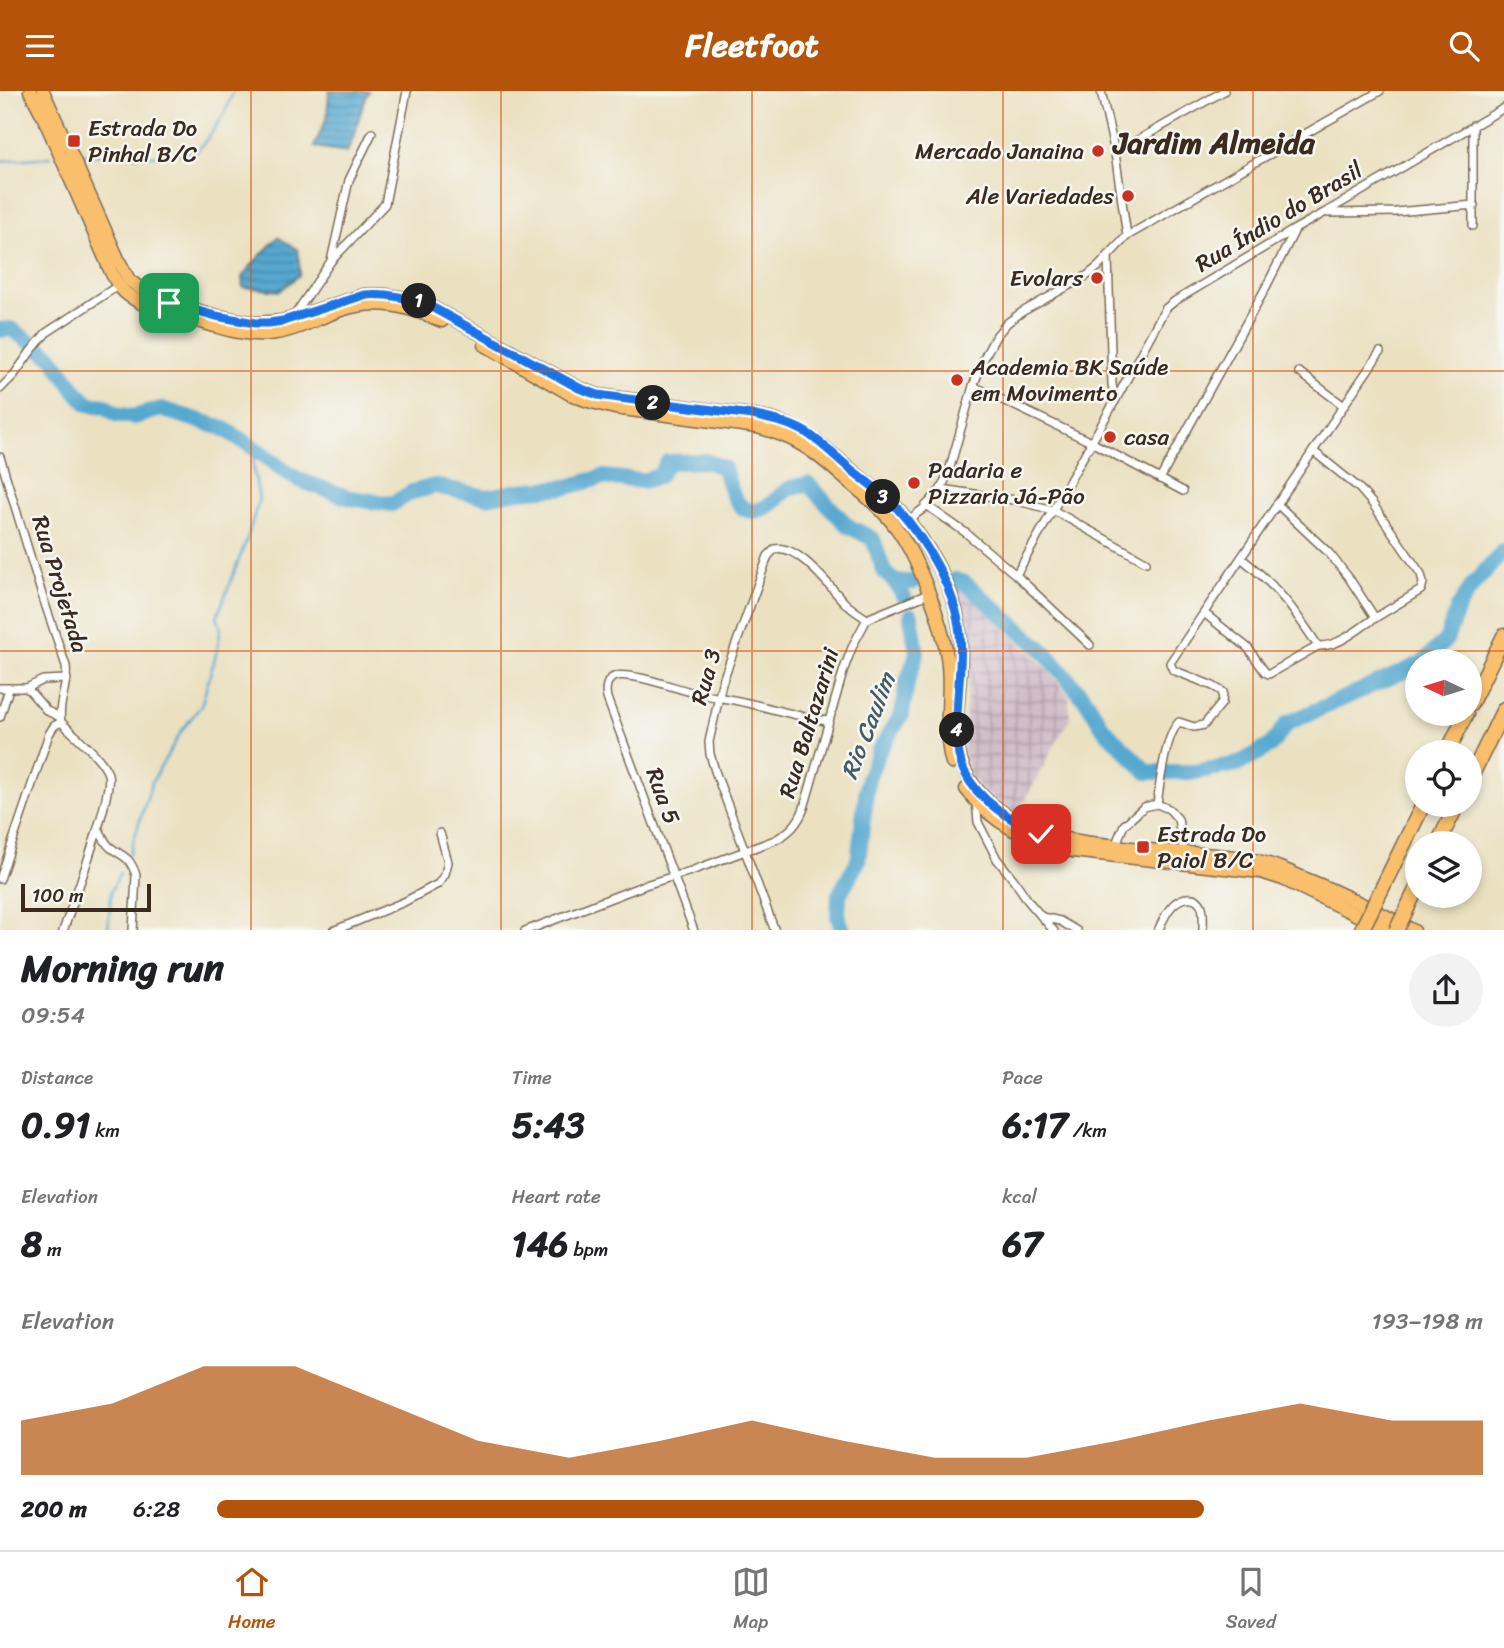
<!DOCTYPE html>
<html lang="en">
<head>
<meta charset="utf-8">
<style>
  :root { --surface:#fff; --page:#f2f2f2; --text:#202124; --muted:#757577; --line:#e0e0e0; --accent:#b45309 }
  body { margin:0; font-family:Sriracha,sans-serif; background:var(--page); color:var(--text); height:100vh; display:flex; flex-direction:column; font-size:26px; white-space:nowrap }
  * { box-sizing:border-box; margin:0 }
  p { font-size:23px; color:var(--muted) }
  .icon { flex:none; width:38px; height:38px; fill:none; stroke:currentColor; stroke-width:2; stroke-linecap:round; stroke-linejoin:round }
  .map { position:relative; height:839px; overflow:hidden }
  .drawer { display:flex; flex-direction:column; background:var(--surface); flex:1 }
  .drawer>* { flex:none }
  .needle { width:46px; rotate:274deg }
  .buttons { position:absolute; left:1405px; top:558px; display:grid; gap:14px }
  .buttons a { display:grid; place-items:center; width:77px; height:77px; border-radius:50%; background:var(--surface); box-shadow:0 4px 10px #0003; font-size:35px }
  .scale { position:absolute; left:21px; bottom:18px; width:130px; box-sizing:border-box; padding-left:7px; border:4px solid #3b2a1e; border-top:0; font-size:19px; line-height:24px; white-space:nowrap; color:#3b2a1e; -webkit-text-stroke:5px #f6f6f2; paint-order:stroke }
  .pin { position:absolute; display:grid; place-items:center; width:60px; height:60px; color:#fff; margin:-30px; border-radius:14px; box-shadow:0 4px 10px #0006 }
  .km { position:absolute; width:35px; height:35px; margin:-18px; border-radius:50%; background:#222; color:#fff; font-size:19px; line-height:35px; text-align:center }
  .round { display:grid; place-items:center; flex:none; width:74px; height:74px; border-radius:37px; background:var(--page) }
  .head { display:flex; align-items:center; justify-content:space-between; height:119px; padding:0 21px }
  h1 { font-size:38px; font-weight:700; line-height:52px }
  .metrics { display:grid; grid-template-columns:repeat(3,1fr); gap:10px; height:119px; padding:7px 21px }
  .metrics div { display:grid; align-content:center }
  .metrics b { font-size:35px; font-weight:700 }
  .metrics small { font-size:19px; font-weight:400 }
  .metrics p { font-size:19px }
  .chart { height:196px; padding:14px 21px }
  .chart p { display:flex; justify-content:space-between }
  .chart svg { width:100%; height:126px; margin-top:7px; fill:var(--accent); opacity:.7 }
  ul { padding:0 21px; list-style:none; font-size:23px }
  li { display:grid; grid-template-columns:112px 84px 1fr; align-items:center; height:52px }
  li i { height:18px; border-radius:9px; background:var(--accent) }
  header { display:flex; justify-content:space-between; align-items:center; height:91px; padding:0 21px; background:var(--accent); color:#fff; font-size:32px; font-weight:700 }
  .tabs { display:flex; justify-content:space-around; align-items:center; height:98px; border-top:2px solid var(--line); background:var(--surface); font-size:19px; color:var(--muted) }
  .tabs a { display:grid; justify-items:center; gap:4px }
  .tabs .on { color:var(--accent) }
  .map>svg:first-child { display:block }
  .industrial { fill:url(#industrial-grid) }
  .water { fill:url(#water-rules); stroke:#486977; stroke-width:2 }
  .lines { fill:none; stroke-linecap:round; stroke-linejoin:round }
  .stream { stroke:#54a8d0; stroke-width:2.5 }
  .river { stroke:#54a8d0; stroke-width:16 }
  .minor-casing { stroke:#796a57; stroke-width:10 }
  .primary-casing { stroke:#796a57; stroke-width:15 }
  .motorway-casing { stroke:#796a57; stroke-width:17 }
  .minor { stroke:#fff; stroke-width:7 }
  .primary { stroke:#f9bf6c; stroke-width:12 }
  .motorway { stroke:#f9bf6c; stroke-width:14 }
  .motorway-bridge-casing { stroke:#796a57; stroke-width:17; stroke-linecap:butt }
  .motorway-bridge { stroke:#f9bf6c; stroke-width:14 }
  .route-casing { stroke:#fff; stroke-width:14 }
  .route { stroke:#1a73e8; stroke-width:9 }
  .grid { fill:none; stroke:#d7540e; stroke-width:2; stroke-opacity:0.55 }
  .poi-dot { fill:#c8321e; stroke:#f6f6f2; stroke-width:2.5 }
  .labels { text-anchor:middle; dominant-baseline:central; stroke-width:5; stroke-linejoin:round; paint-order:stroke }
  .poi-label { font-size:23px; fill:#3b2a1e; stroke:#f6f6f2; text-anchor:start }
  .street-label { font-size:23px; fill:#3b2a1e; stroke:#f6f6f2 }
  .water-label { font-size:24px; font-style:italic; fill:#455c65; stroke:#f6f6f2 }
  .district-label { font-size:30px; font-weight:bold; fill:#3b2a1e; stroke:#f6f6f2 }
</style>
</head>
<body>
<header><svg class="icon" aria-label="menu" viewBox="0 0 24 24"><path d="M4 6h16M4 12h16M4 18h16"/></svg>Fleetfoot<svg class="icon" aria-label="search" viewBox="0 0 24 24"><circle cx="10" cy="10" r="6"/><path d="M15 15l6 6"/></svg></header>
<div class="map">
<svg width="1504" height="840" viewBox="0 0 1504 840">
  <defs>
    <pattern id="industrial-grid" width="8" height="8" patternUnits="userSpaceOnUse" patternTransform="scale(1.75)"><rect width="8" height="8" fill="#d1bdc9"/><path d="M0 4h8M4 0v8" fill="none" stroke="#ab9aa3"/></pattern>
    <pattern id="water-rules" width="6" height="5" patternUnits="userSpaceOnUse" patternTransform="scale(1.75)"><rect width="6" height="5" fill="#54a8d0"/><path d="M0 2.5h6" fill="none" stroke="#4789a8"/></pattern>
  </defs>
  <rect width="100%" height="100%" fill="#f6f6f2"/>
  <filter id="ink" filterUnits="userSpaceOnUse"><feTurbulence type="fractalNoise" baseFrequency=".0143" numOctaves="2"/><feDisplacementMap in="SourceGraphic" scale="14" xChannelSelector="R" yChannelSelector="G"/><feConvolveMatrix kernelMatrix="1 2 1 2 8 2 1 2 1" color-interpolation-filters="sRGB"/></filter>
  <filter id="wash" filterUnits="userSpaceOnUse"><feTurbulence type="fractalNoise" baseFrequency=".00686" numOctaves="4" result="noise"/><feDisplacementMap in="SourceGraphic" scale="28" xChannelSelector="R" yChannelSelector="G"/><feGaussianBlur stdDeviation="1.57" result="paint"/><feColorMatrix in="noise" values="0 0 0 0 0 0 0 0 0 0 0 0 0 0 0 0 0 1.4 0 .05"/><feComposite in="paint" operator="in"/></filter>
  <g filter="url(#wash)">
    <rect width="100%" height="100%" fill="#ebe1c1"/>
    <polygon class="industrial" points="961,496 1049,580 1069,605 1070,627 1015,726 983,700 969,683 963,661 968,589 968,532 954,498"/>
    <g class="water">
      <path d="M 329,0 L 369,0 C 359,19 357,41 347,61 L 314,56 L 327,26 Z"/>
      <polygon points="278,146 298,159 300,183 280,200 243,196 242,186 257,168"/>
    </g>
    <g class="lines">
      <g class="stream">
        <path d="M 83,63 L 163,65 L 197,60 C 213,41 226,24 233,0"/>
        <polyline points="0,70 50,66"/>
        <polyline points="129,764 152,691 182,639 201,615 217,560 221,536 217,526 247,448 259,408 253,373 256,358"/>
        <polyline points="108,840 111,800 120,782"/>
      </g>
      <g class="river">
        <path d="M 0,239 L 11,238 L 52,266 L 75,299 L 88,313 L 105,315 L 116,323 L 134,326 L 161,318 L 223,337 L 263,363 L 282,378 L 299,389 L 350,407 L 392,413 L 412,401 L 435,395 L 487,406 L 518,400 L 567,396 L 603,386 L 642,390 L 659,385 L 668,371 L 706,370 L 724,377 C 729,396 737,430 764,417 C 774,413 781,401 791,397 C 796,395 802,395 808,393 L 848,435 L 873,448 L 884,481 L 895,491 L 904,506"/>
        <polyline points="955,489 965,492 1044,560 1088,612 1103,637 1147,681 1195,681 1238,673 1270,655 1288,632 1418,574"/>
        <polyline points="895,491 913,491"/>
        <polyline points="1424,570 1446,549 1458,517 1474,492 1504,460"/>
        <polyline points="843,840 838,825 839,804 858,770 868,687 879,660 902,623 907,591 917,562 911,525"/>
      </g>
    </g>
  </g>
  <g filter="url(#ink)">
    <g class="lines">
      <defs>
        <g id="minor">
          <polyline points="1101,0 1115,62 1127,145"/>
          <polyline points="1115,62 1224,0"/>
          <polyline points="1328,122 1396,121 1474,114"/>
          <polyline points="1473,135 1473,34"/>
          <polyline points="331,170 385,113 407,0"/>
          <polyline points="294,225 331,170 349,89 372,42"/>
          <polyline points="1299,281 1344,315"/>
          <polyline points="973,295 1091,351 1183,400"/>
          <polyline points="0,298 14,284 31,260 46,242 119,194"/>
          <polyline points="1115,310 1160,227 1166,217 1175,210 1295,138 1324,122 1504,17"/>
          <polyline points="1313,360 1359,397 1372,412 1421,483 1423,492 1421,499 1375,527"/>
          <path d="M 0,366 L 42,504 L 66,575 C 69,594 57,612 61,631 L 54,635 L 49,643 L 0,788"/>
          <polyline points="1160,388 1265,198 1295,139"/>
          <polyline points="941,398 1014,409 1053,419 1146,471"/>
          <path d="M 1277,413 L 1329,462 L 1349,487 L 1375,527 C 1358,538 1339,556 1318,555"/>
          <polyline points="926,414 966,442 1016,484 1090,554"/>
          <polyline points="907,430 923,418 941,398 949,380 973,295 986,263 996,245 1007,232 1022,221 1088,184 1098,176 1108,165"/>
          <polyline points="1016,484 1115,310 1112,293 1108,165 1127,145 1380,0"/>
          <path d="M 1204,522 L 1248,557 L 1265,581 L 1269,583 L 1318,555 C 1293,517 1277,495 1241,467"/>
          <polyline points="0,597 27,597 43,589 67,588"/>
          <polyline points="27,597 47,620 60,626"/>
          <polyline points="0,626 9,598"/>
          <path d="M 61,631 C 74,644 102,666 108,683 C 114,703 72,814 63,840"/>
          <polyline points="976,711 978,731 997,768 1014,789 1029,811 1054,840"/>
          <path d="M 1157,713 C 1160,693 1165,645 1179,631 L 1194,636 L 1204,634 L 1222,612 L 1223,601 L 1213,595 L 1173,579 L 1170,572 L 1380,261"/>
          <path d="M 98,736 C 101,742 104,751 110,756 C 124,767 129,764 136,784 L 133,840"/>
          <polyline points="1115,755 1124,734 1144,716 1157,713 1169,718 1178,728 1184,762"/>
          <polyline points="1042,826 1060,830 1077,840"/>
          <polyline points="333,840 404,811 438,793 445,783 448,771 440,742"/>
          <path d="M 525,840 L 645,794 L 691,780 L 775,749 C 790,741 798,733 804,717 L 844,578 L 853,554 L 867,528 L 928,503"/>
          <path d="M 694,840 L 607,607 C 605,598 606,588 616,585 C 632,581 677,598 695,602 C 711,606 727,607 743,611 C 771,617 799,626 827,630"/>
          <path d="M 775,840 L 715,680 L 710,663 L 709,651 L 722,592 L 768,465 L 775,458 C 798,453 829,495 844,511 C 851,518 859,523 867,528"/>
          <path d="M 1158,840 C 1162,831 1166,821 1173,814 C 1181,806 1197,802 1202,816 C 1204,823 1203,832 1203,840"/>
        </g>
        <g id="primary">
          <path d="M 30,0 L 43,25 L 111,181 C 116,191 121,200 131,206 C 148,218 170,222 190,228 C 216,235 241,245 268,243 C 296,241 318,226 344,218 C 379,207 409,216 442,230"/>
          <path d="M 43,0 L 119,170 L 129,189 L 153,207 L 217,225 L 255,232 L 283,230 L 364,204 C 386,202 405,206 426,213 L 579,297 L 598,304 L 620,307 C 650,311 681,315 711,319 C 731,322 751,323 770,328 C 803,336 823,355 848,376 C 864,390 883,402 898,418 C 927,450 956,499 960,542 C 967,614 930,671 1002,721 C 1036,745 1070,750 1110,754 C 1131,757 1153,760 1174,761 C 1200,763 1225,764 1250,768 C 1270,772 1288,780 1306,788 C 1343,803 1379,821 1414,840"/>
          <path d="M 485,254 L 570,303 L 588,310 L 615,317 L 757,336 C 796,346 814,360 843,386 C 862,402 883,418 897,438 C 918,467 942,530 947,566 C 953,601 942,638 952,672"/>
          <path d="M 966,698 C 992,733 1029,750 1072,760 L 1261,781 L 1283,788 L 1390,840"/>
        </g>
        <g id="motorway">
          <polyline points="1470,614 1504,545"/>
          <polyline points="1447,662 1466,623"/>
          <polyline points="1470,688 1504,618"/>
          <polyline points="1438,752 1457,714"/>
        </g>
      </defs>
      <use href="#minor" class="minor-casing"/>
      <use href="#primary" class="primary-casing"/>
      <use href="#motorway" class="motorway-casing"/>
      <use href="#minor" class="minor"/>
      <use href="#primary" class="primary"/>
      <use href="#motorway" class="motorway"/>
      <defs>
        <g id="motorway-bridge">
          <polyline points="1361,840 1423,714"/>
          <polyline points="1396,840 1418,795"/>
        </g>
      </defs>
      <use href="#motorway-bridge" class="motorway-bridge-casing"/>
      <use href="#motorway-bridge" class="motorway-bridge"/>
    </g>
  </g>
  <g class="lines" filter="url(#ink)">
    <defs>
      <path id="route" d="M 169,212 L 216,225 L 255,232 L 269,232 L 283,230 L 364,204 C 386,202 405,206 426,213 L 579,297 L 598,304 L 620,307 L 752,324 C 770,328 791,332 807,342 C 822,352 835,365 848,376 C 864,389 883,402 897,417 C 926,449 956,500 960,543 C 964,583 948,646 964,680 C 979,711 1011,729 1041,743"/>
    </defs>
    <use href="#route" class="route-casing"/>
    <use href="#route" class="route"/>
  </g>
  <path class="grid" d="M 251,0 L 251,840M 501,0 L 501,840M 752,0 L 752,840M 1003,0 L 1003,840M 1253,0 L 1253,840M 0,280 L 1504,280M 0,560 L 1504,560"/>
  <g class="poi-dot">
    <rect x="67" y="43" width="14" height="14" rx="3.5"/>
    <circle cx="1098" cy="60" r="7"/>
    <circle cx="1128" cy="105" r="7"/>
    <circle cx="1097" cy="187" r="7"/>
    <circle cx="957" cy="289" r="7"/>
    <circle cx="1110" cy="346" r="7"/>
    <circle cx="914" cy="392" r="7"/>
    <rect x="1136" y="749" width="14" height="14" rx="3.5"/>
  </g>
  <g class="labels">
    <g class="poi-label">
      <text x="88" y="37">Estrada Do<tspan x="88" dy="26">Pinhal B/C</tspan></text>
      <text x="1084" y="60" text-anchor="end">Mercado Janaina</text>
      <text x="1114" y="105" text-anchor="end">Ale Variedades</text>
      <text x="1083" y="187" text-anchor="end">Evolars</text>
      <text x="971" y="276">Academia BK Saúde<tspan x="971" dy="26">em Movimento</tspan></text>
      <text x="1124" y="346">casa</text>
      <text x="928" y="379">Padaria e<tspan x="928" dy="26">Pizzaria Já-Pão</tspan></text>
      <text x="1157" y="743">Estrada Do<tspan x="1157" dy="26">Paiol B/C</tspan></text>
    </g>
    <g class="street-label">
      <text transform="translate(1279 126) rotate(-31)">Rua Índio do Brasil</text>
      <text transform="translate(60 493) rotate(73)">Rua Projetada</text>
      <text transform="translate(706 586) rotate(-74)">Rua 3</text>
      <text transform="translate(809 632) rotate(-73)">Rua Baltazarini</text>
      <text transform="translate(663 705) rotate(70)">Rua 5</text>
    </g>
    <g class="water-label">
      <text transform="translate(868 635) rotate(-69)">Rio Caulim</text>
    </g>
    <g class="district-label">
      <text x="1214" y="52">Jardim Almeida</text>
    </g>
  </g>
</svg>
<div class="buttons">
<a><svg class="needle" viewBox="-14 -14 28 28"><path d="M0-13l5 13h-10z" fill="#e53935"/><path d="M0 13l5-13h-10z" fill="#757577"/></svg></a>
<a><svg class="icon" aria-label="locate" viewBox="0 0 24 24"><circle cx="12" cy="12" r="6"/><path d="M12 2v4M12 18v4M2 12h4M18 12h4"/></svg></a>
<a><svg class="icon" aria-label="layers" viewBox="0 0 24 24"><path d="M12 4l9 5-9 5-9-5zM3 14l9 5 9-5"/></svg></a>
</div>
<div class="scale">100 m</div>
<div class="pin" style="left:169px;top:212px;background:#1e9e55"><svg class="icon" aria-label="arrive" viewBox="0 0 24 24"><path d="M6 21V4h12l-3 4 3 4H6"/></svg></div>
<div class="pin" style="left:1041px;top:743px;background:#d93025"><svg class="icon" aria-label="check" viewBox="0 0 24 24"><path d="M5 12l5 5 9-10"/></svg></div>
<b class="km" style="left:419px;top:210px">1</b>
<b class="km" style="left:653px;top:312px">2</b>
<b class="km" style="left:883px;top:406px">3</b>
<b class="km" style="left:957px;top:639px">4</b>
</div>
<section class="drawer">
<div class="head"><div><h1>Morning run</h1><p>09:54</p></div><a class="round"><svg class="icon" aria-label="share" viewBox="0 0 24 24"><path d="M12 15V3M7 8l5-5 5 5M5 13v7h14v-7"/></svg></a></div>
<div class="metrics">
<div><p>Distance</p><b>0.91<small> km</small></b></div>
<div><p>Time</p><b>5:43</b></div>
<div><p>Pace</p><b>6:17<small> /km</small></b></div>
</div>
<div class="metrics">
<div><p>Elevation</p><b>8<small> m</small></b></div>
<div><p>Heart rate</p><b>146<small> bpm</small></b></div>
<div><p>kcal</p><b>67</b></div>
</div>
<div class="chart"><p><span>Elevation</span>193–198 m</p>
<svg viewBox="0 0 160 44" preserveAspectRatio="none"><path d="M0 44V25L10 19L20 6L30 6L40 19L50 32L60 38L70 32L80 25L90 32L100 38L110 38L120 32L130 25L140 19L150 25L160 25V44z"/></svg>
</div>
<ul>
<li><b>200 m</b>6:28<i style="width:78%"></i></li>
</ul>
</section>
<nav class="tabs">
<a class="on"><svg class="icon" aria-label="home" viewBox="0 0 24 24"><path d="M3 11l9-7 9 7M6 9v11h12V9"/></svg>Home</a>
<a><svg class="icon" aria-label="map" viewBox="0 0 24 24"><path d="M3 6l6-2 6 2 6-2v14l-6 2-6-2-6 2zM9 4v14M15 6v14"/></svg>Map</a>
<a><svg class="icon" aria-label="saved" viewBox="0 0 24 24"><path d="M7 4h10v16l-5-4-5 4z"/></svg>Saved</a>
</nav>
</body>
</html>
